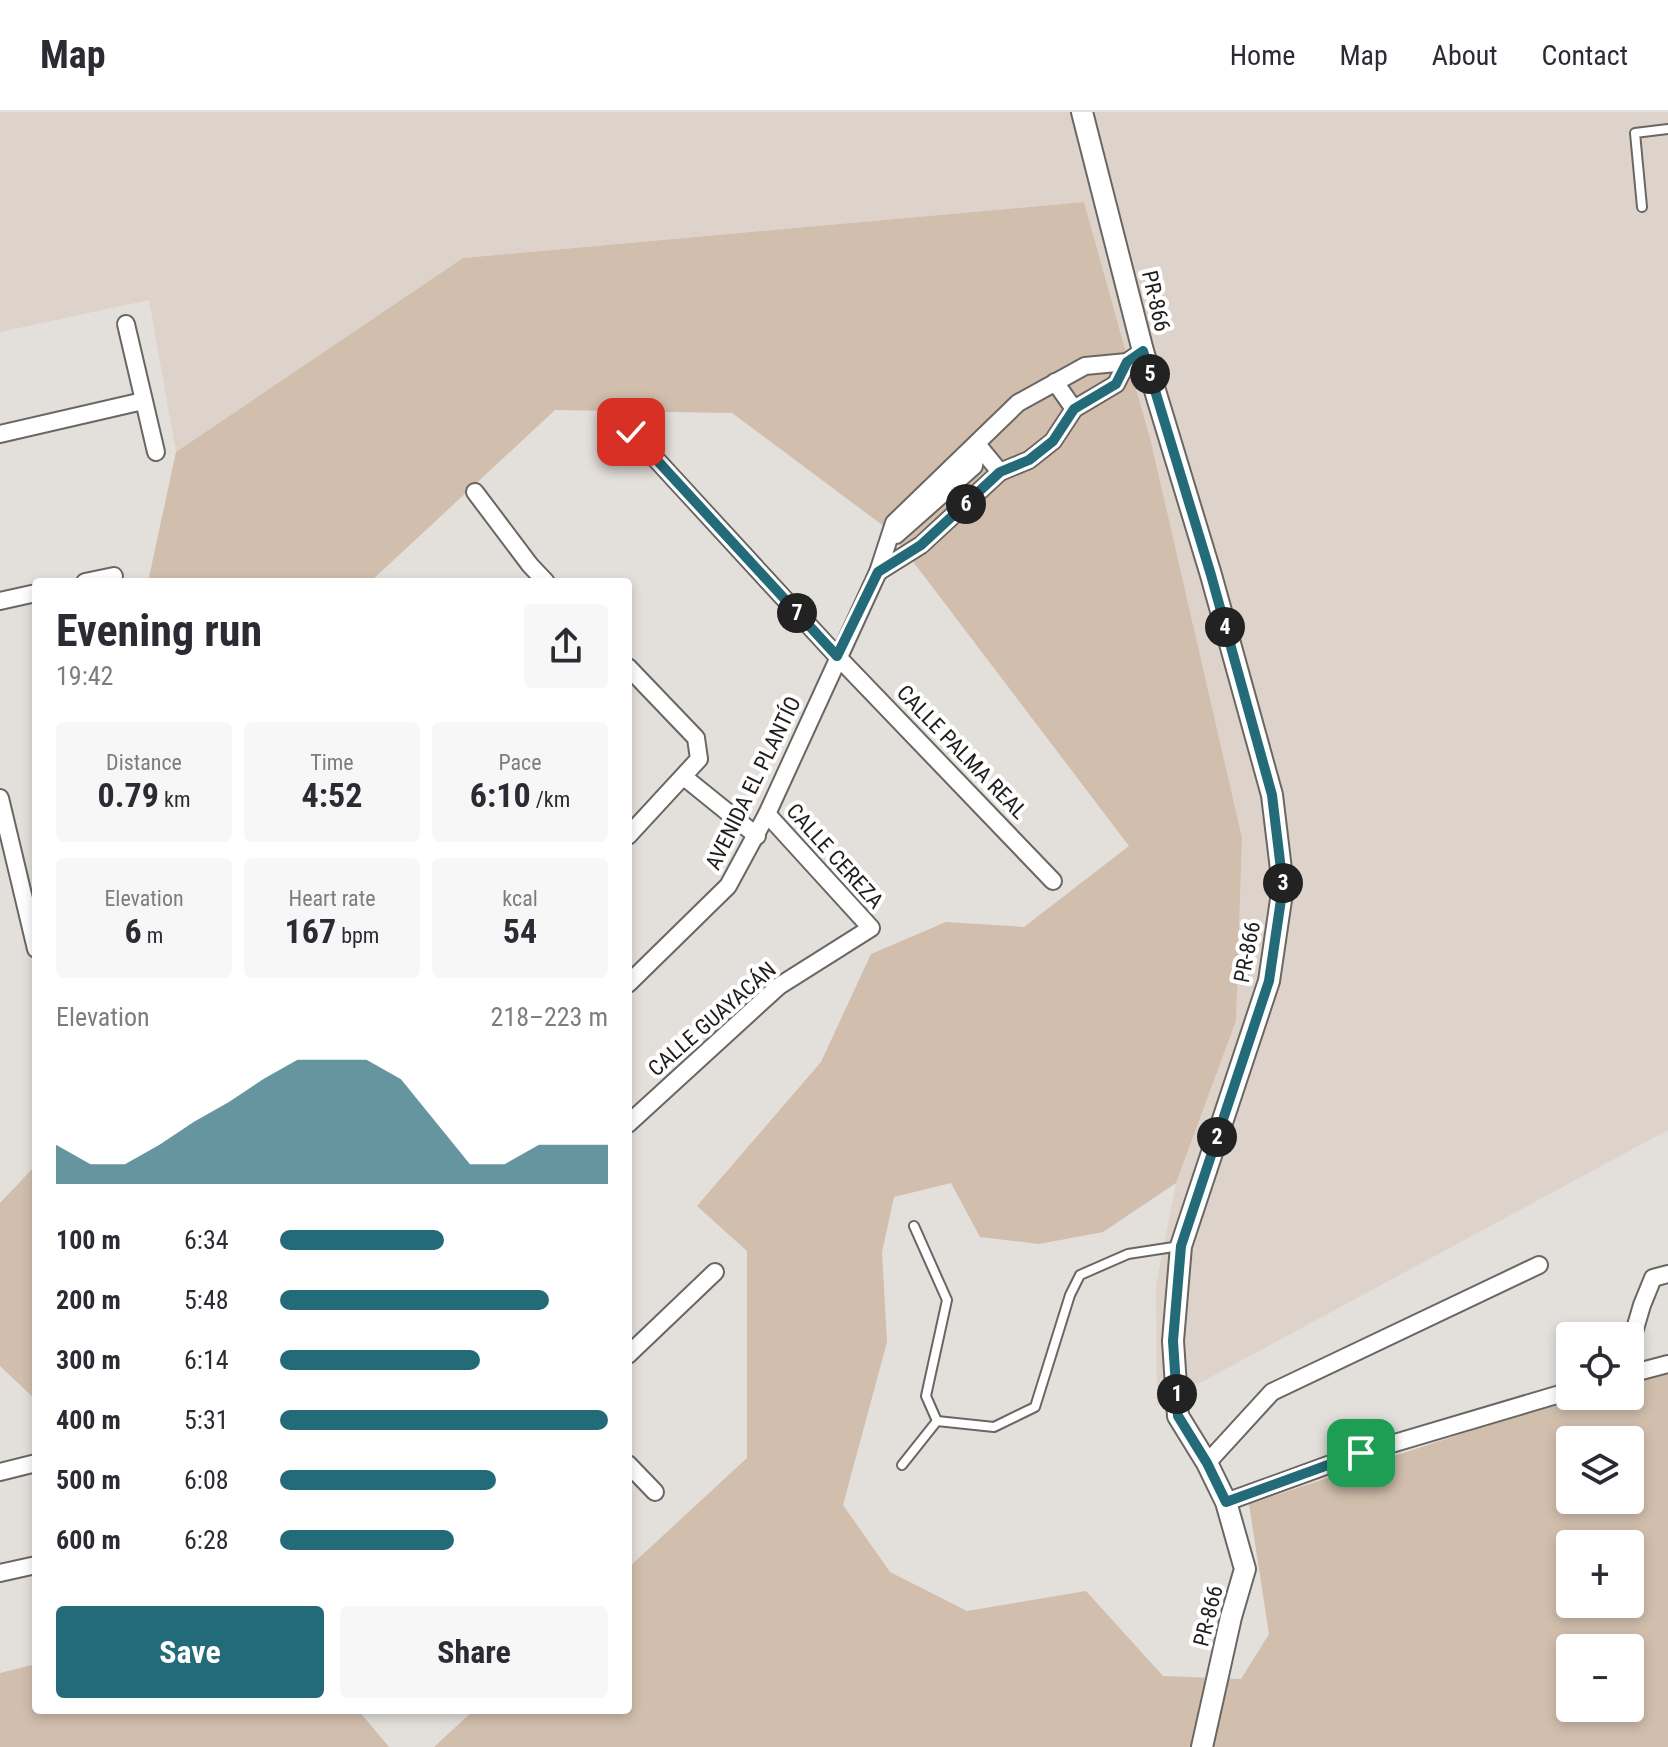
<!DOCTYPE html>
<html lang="en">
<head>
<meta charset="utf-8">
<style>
  :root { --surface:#fff; --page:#f7f7f7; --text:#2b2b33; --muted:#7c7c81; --line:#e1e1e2; --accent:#246b79 }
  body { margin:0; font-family:"Roboto Condensed",sans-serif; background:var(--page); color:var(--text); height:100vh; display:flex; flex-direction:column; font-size:30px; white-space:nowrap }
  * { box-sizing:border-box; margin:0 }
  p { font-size:26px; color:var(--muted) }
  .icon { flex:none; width:44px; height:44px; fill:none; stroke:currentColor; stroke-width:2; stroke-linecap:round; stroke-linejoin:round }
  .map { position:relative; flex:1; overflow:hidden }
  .details { position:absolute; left:32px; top:466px; width:600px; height:1136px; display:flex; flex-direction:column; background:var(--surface); border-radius:8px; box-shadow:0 4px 12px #0003 }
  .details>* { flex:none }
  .fabs { position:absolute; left:1556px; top:1210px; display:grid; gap:16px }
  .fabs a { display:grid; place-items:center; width:88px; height:88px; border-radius:8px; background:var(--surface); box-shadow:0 4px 12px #0003; font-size:40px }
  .pin { position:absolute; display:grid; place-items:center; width:68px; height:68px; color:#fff; margin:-34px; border-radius:16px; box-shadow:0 4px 12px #0006 }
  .km { position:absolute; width:40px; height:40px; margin:-20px; border-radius:50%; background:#222; color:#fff; font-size:22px; line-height:40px; text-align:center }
  .round { display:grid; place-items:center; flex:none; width:84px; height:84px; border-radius:8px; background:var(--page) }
  .summary { display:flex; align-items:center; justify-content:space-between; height:136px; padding:0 24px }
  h1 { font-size:44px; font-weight:700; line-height:60px }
  .stats { display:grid; grid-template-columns:repeat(3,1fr); gap:12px; height:136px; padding:8px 24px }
  .stats div { display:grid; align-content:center; border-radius:8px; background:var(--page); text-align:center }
  .stats b { font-size:34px; font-weight:700 }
  .stats small { font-size:22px; font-weight:400 }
  .stats p { font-size:22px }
  .chart { height:224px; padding:16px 24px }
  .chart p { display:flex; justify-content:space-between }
  .chart svg { width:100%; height:144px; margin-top:8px; fill:var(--accent); opacity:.7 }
  .action { display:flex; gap:16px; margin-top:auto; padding:16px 24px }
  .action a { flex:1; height:92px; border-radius:8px; background:var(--accent); color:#fff; font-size:32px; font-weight:700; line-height:92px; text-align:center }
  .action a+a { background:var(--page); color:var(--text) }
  ul { padding:0 24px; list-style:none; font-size:26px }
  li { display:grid; grid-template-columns:128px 96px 1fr; align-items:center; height:60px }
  li i { height:20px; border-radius:10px; background:var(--accent) }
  header { display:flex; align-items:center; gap:48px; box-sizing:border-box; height:112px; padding:0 40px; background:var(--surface); border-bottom:2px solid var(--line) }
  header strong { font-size:38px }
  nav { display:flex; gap:44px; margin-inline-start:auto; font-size:28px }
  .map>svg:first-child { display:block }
  .built { fill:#ded3ca }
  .green { fill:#d1bead; fill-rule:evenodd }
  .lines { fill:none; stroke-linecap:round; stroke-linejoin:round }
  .service-casing { stroke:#696663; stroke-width:12 }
  .minor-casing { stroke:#696663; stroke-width:20 }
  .tertiary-casing { stroke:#696663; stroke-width:24 }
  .service { stroke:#fff; stroke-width:8 }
  .minor { stroke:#fff; stroke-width:16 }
  .tertiary { stroke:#fff; stroke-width:20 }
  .route-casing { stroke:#fff; stroke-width:16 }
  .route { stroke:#246b79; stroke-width:10 }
  .labels { text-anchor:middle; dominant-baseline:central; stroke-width:8; stroke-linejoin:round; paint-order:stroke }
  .street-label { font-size:22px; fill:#201e1d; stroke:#fff }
</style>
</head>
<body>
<header>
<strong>Map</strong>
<nav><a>Home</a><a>Map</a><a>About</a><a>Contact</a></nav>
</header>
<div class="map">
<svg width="1668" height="1635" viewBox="0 0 1668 1635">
  <rect width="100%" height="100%" fill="#e3dfdb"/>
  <polygon class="built" points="0,0 1668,0 1668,1018 1157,1294 1156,1174 1176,1071 1236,909 1242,726 1151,330 1084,90 463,146 176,340 149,188 0,220"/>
  <g class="green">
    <path d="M 1084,90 L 1151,330 L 1242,726 L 1236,909 L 1176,1071 L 1103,1120 L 1039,1132 L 980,1125 L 951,1071 L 894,1085 L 882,1140 L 887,1230 L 843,1393 L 890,1460 L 967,1499 L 1086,1479 L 1163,1564 L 1241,1567 L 1269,1522 L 1249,1392 L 1576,1284 L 1630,1284 L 1630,1266 L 1668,1254 L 1668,1635 L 434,1635 L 474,1598 L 628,1598 L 628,1456 L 747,1346 L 747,1139 L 697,1094 L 821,950 L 871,842 L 946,810 L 1024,815 L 1129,734 L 889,418 L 732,301 L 555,298 L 370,470 L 148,470 L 176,340 L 463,146 ZM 1570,1328 L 1630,1328 L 1630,1388 L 1570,1388 ZM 1570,1432 L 1630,1432 L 1630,1492 L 1570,1492 ZM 1570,1536 L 1630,1536 L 1630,1596 L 1570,1596 Z"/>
    <polygon points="36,1053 36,1288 0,1254 0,1091"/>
    <polygon points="36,1552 36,1598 358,1598 389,1635 0,1635 0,1561"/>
  </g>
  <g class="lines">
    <defs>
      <g id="service">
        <polyline points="1642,95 1635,21 1668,17"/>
        <polyline points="914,1114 947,1188 926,1284 937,1309"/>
        <polyline points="902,1353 937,1309 994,1315 1035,1295 1070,1183 1080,1163 1128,1142 1180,1134"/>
      </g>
      <g id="minor">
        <polyline points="126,212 156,340"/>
        <polyline points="1055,270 1074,297"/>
        <polyline points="631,320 837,544 1053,769"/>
        <polyline points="0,322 143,289"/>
        <polyline points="977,332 1000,360"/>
        <polyline points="475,380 530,453 546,470"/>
        <polyline points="896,423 974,354 977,332"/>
        <polyline points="878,460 921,433 1000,360 1029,348 1053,329 1074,297 1116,272 1127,250"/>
        <polyline points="85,470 114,464"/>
        <polyline points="0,489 36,481"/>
        <polyline points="628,555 696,626 699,647 628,724"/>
        <polyline points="684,665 757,724"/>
        <polyline points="0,686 36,837"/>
        <polyline points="628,872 728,774 767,702 878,460 894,411 1018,291 1085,254 1127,250 1143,239"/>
        <polyline points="628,1012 779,874 871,816 767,702"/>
        <polyline points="1630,1234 1642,1193 1653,1166 1668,1162"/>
        <polyline points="628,1243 715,1160"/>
        <polyline points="1630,1262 1668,1252"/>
        <polyline points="1207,1351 1272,1280 1539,1153"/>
        <polyline points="628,1352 655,1380"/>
        <polyline points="0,1360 36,1351"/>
        <polyline points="1226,1390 1361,1341 1570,1279"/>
        <polyline points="0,1461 36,1453"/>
      </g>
      <polyline id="tertiary" points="1082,0 1143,239 1211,463 1272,683 1283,774 1269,869 1181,1134 1173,1229 1178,1304 1207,1351 1226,1390 1245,1457 1231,1505 1202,1635"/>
    </defs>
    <use href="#service" class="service-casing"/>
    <use href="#minor" class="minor-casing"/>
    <use href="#tertiary" class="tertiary-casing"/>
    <use href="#service" class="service"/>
    <use href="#minor" class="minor"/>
    <use href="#tertiary" class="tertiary"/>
  </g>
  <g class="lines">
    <defs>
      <polyline id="route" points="631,320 837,544 878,460 921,433 1000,360 1029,348 1053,329 1074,297 1116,272 1127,250 1143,239 1211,463 1272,683 1283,774 1269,869 1181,1134 1173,1229 1178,1304 1207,1351 1226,1390 1361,1341"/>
    </defs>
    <use href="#route" class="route-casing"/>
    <use href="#route" class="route"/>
  </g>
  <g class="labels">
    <g class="street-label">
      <text transform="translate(1156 189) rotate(77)">PR-866</text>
      <text transform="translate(962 640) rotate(46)">CALLE PALMA REAL</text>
      <text transform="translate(753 671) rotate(-64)">AVENIDA EL PLANTÍO</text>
      <text transform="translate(835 744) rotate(48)">CALLE CEREZA</text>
      <text transform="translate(1247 840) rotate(-79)">PR-866</text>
      <text transform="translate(712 907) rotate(-41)">CALLE GUAYACÁN</text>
      <text transform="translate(1208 1504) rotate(-76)">PR-866</text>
    </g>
  </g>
</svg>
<div class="fabs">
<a><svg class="icon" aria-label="locate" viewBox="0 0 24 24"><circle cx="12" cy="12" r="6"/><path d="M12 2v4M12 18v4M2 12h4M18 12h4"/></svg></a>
<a><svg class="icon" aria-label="layers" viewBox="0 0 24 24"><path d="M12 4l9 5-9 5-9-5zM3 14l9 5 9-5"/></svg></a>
<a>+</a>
<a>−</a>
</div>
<div class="pin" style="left:1361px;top:1341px;background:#1e9e55"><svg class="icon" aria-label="arrive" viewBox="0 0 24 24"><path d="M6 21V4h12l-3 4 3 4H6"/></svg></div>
<div class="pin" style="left:631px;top:320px;background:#d93025"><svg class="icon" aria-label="check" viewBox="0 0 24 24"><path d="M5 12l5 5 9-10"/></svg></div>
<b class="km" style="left:1177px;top:1282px">1</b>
<b class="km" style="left:1217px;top:1025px">2</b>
<b class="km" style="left:1283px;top:771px">3</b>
<b class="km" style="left:1225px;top:515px">4</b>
<b class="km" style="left:1150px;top:262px">5</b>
<b class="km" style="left:966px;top:392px">6</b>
<b class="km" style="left:797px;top:501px">7</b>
<section class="details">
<div class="summary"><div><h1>Evening run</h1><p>19:42</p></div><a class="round"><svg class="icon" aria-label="share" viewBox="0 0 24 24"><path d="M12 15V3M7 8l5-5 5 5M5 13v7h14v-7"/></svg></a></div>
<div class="stats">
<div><p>Distance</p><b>0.79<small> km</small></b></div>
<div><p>Time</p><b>4:52</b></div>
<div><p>Pace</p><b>6:10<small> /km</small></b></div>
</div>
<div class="stats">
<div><p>Elevation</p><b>6<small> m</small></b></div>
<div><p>Heart rate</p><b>167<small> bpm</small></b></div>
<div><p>kcal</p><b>54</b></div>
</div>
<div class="chart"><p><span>Elevation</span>218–223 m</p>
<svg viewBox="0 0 160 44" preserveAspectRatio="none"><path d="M0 44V32L10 38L20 38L30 32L40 25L50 19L60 12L70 6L80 6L90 6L100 12L110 25L120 38L130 38L140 32L150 32L160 32V44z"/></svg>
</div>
<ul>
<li><b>100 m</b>6:34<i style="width:50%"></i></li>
<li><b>200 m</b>5:48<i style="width:82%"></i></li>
<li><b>300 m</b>6:14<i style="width:61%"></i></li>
<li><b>400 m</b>5:31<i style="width:100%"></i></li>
<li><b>500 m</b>6:08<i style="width:66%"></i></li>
<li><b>600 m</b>6:28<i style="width:53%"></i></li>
</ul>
<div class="action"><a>Save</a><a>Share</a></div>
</section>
</div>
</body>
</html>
